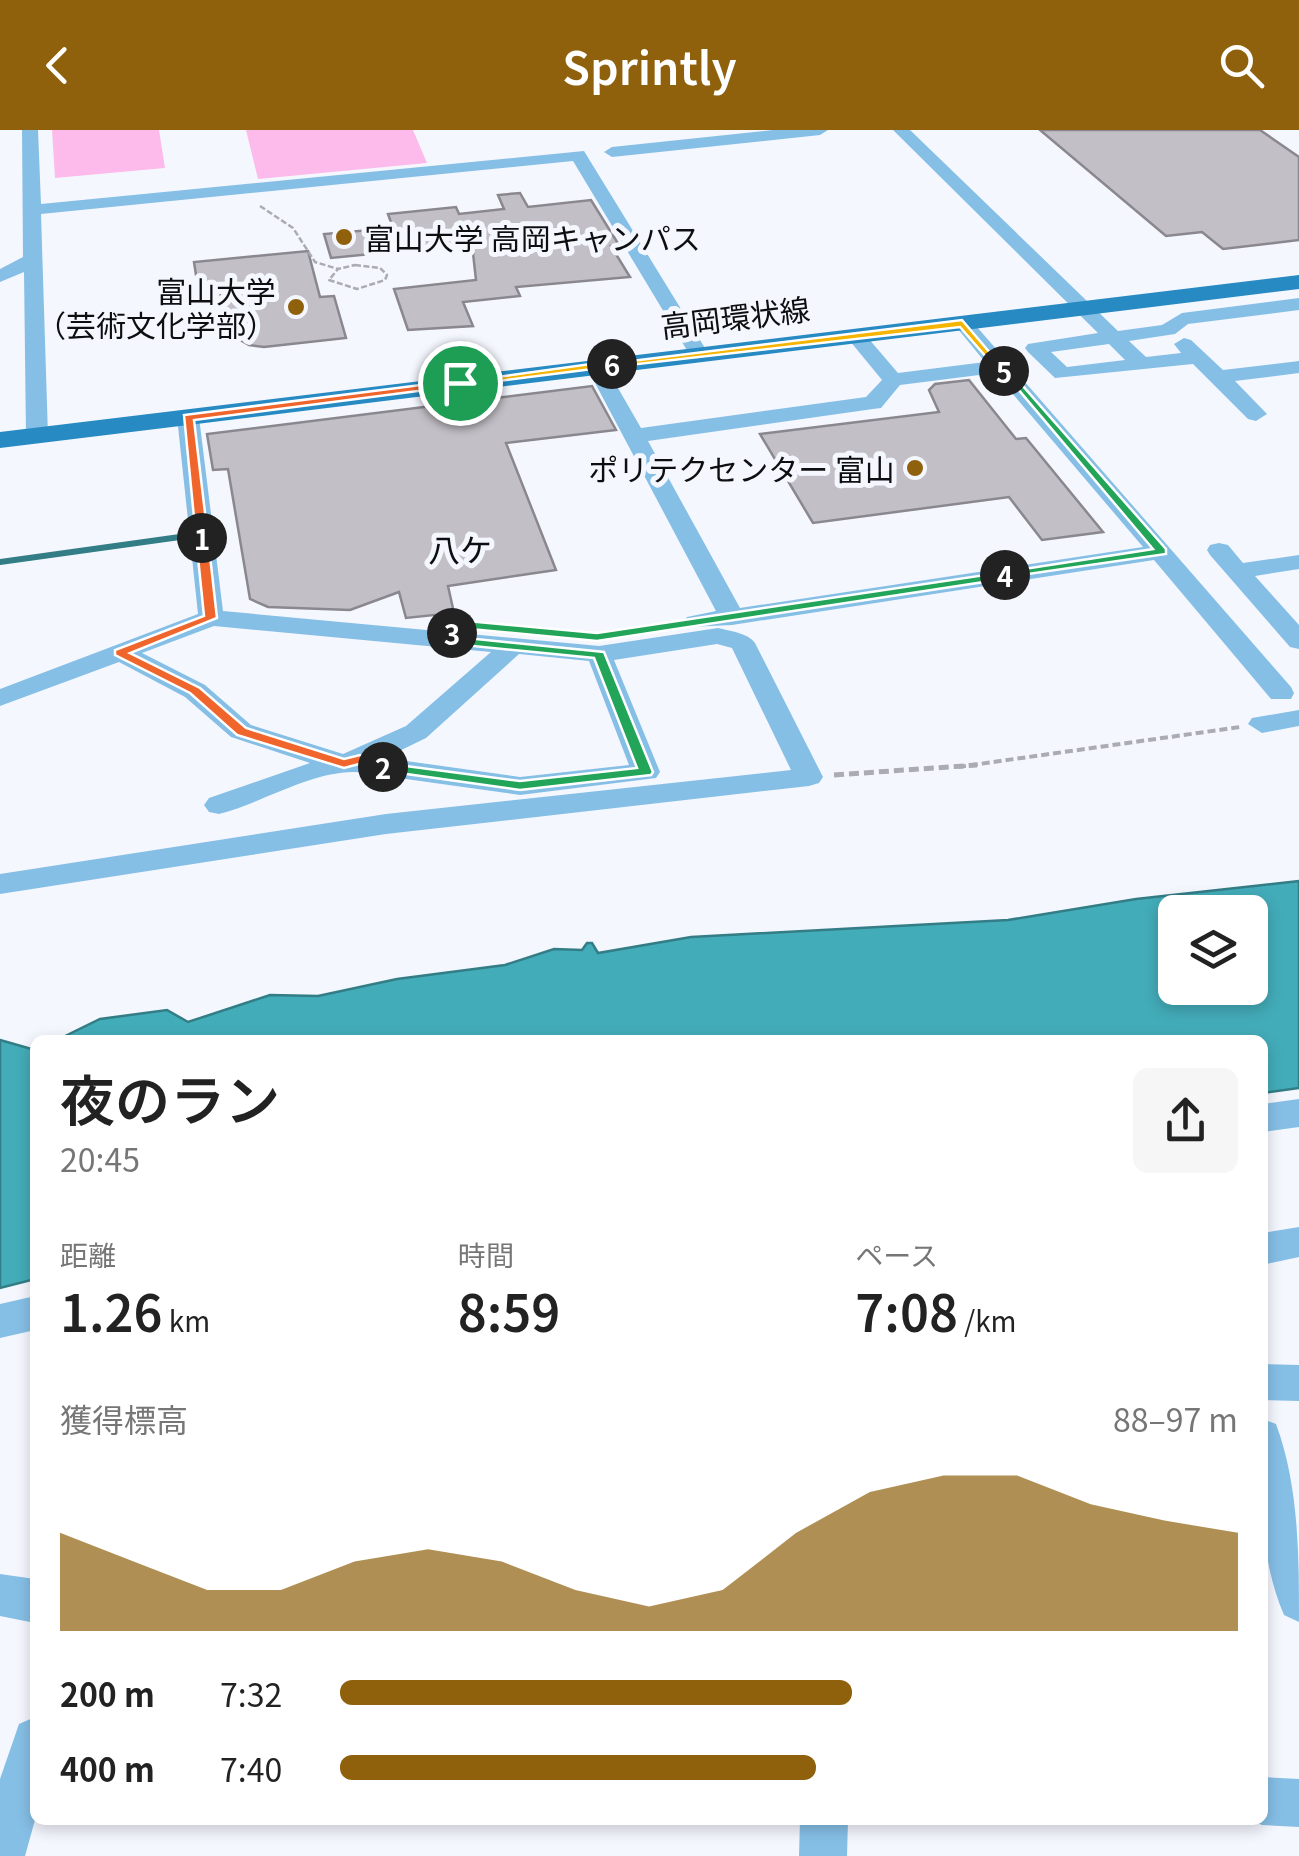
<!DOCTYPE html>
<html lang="ja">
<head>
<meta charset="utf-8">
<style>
  :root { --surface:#fff; --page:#f6f6f6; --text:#222; --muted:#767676; --accent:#90610c }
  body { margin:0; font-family:Georgia,"Noto Sans JP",serif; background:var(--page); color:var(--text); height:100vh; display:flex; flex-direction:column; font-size:38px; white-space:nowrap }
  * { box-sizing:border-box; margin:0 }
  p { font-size:32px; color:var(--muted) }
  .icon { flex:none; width:55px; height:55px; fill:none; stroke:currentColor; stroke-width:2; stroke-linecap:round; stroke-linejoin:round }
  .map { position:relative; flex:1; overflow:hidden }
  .side { position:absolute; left:30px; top:905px; width:1238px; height:790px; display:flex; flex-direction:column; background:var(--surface); border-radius:15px; box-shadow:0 5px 15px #0003 }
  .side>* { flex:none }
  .fabs { position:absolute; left:1158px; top:765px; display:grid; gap:20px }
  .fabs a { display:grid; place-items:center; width:110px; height:110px; border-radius:15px; background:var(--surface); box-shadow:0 5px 15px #0003; font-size:50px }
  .pin { position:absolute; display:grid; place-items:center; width:85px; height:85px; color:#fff; margin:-42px; border:5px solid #fff; border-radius:50%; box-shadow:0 2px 10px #0007 }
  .km { position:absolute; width:50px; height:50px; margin:-25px; border-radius:50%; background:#222; color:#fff; font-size:28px; line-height:50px; text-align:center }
  .round { display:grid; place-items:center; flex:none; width:105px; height:105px; border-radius:15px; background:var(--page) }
  .head { display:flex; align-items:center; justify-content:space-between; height:170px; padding:0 30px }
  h1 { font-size:55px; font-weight:600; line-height:75px }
  .figures { display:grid; grid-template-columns:repeat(3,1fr); gap:15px; height:170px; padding:10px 30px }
  .figures div { display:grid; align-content:center }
  .figures b { font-size:50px; font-weight:600 }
  .figures small { font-size:28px; font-weight:400 }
  .figures p { font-size:28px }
  .chart { height:280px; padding:20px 30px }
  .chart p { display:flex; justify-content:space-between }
  .chart svg { width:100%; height:180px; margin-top:10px; fill:var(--accent); opacity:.7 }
  ul { padding:0 30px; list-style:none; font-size:32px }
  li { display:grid; grid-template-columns:160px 120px 1fr; align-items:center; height:75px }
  li i { height:25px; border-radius:12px; background:var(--accent) }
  header { display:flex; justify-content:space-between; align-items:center; height:130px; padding:0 30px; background:var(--accent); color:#fff; font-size:45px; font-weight:600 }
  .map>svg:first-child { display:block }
  .green { fill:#fcbbea }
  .water { fill:#43acb9; stroke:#337d86; stroke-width:2.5; fill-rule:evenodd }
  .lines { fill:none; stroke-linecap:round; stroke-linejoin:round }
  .stream { stroke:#337d86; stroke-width:6 }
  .building { fill:#c2bfc6; stroke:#8a878e; stroke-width:2.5 }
  .path-far2 { stroke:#aaacb2; stroke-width:2.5; stroke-dasharray:6 2.5; stroke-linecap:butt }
  .path-far1 { stroke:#aaacb2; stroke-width:4; stroke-dasharray:8 4; stroke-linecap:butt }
  .path { stroke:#aaacb2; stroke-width:5; stroke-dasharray:10 5; stroke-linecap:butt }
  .minor { fill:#86bfe6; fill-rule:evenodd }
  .major { fill:#278ac2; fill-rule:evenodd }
  .split-1 { fill:#f0652b; stroke:#fff; stroke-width:2.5 }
  .split-2 { fill:#f0652b; stroke:#fff; stroke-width:2.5 }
  .split-3 { fill:#22a559; stroke:#fff; stroke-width:2.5 }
  .split-4 { fill:#22a559; stroke:#fff; stroke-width:2.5 }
  .split-5 { fill:#22a559; stroke:#fff; stroke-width:2.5 }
  .split-6 { fill:#f5b400; stroke:#fff; stroke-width:2.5 }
  .split-7 { fill:#f5b400; stroke:#fff; stroke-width:2.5 }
  .poi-dot { fill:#90610c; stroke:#f5f7ff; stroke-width:4 }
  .labels { text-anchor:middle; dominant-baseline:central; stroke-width:10; stroke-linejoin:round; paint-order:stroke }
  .far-poi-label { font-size:30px; fill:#0d0e10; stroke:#f5f7ff; text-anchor:end }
  .far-street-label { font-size:30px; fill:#0d0e10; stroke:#f5f7ff }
  .far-neighbourhood-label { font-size:32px; fill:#0d0e10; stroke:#f5f7ff }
</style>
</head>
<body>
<header><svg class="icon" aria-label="back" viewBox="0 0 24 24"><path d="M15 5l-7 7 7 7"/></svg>Sprintly<svg class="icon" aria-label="search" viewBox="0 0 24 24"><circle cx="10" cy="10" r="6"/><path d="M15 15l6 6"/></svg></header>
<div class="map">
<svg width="1299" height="1726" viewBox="0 0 1299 1726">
  <rect width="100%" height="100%" fill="#f5f7ff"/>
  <g class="green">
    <polygon points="52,0 159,0 165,38 55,48"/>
    <polygon points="246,0 413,0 427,33 258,49"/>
  </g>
  <g class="water">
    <path d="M 1299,751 L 1299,958 L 1263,963 L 1262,910 L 57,910 L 100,889 L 167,880 L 188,892 L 270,865 L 318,866 L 397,849 L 505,835 L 554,819 L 582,820 L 587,813 L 592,813 L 598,823 L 691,807 L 1008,790 L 1136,769 ZM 1175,782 L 1250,782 L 1250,858 L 1175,858 Z"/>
    <polygon points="0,910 35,920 35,1149 0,1158"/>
  </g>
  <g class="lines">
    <polyline class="stream" points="0,432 187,406"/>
  </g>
  <g class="building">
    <polygon points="1040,0 1260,0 1299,27 1299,110 1223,119 1202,102 1166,106"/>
    <polygon points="520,63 528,77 591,70 619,115 611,116 630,147 516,157 520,166 463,172 473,196 408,200 394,159 476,150 472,114 331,128 324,104 393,98 388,84 456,77 459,84 504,79 498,65"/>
    <polygon points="308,121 320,167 334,166 346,208 264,217 249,215 228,203 219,156 198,158 194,132"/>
    <polygon points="969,250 1016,309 1026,308 1103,402 1042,410 1009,367 813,393 760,304 939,282 929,260 935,254"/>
    <polygon points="592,256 616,300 506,313 556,440 448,456 454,483 406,488 399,462 350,480 268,477 250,469 228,339 213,340 207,304"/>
  </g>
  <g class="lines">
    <g class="path-far2">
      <polyline points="260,76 293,98 315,132 338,139"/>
      <polygon points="355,135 380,138 387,145 385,150 357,159 329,150 338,139"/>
    </g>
    <polyline class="path-far1" points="958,637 1240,597"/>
    <polyline class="path" points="834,645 977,635"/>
    <g class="minor">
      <polygon points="22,0 38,0 41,74 584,21 708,223 705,227 691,227 573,31 41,84 48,306 45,311 29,311 26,306 24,142 0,152 0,139 23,127"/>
      <polygon points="773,0 828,0 820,5 612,27 604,22 612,17"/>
      <path d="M 893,0 L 910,0 L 1118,201 L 1162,195 L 1182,183 L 1299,168 L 1299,180 L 1188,194 L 1175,204 L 1129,211 L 1146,227 L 1181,223 L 1174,214 L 1184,208 L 1191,210 L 1223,240 L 1299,231 L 1299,243 L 1235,251 L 1267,284 L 1256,291 L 1248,289 L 1193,234 L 1055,248 L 1028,222 L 1025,218 L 1028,214 L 1098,203 ZM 1109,214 L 1125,230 L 1067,237 L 1051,222 Z"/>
      <path d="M 963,187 L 970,189 L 1291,557 L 1294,563 L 1291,569 L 1271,569 L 1154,430 L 732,495 L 687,497 L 683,492 L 687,487 L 716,481 L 586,236 L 589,232 L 603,232 L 641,298 L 866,267 L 882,250 L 845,205 L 855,199 L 862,201 L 898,243 L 985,232 L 953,193 ZM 995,243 L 1143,417 L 740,478 L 648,311 L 873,279 L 881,278 L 900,255 Z"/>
      <path d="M 188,280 L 199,287 L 223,481 L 599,516 L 718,498 C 730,501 748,503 755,513 L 823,647 L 819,653 L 809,656 L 386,704 L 0,764 L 0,744 L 386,684 L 791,640 L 732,518 L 717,514 L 614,530 L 660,642 L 656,648 L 520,665 L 377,645 C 325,631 270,671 219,684 L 209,682 L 204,675 L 209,668 L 310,633 L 231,607 L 185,567 L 119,532 L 0,576 L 0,559 L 198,484 L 177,287 ZM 214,496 L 491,522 L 406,596 L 343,624 L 251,595 L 205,555 L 142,523 ZM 519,524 L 589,531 L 629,635 L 520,647 L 385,628 L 426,608 Z"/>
      <polygon points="1219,413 1228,415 1243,433 1299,425 1299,439 1255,446 1299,495 1299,519 1290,517 1210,425 1207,420 1210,415"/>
      <polygon points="1299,580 1299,596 1262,603 1248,594 1252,588"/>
      <polygon points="1299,969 1299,997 1262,1002 1262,974"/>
      <polygon points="1299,1097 1299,1127 1262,1135 1262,1103"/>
      <polygon points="35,1166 35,1200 0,1208 0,1174"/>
      <polygon points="1262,1234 1299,1235 1299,1271 1262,1270"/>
      <path d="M 1262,1289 L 1276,1294 C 1299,1356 1299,1425 1299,1492 L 1284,1485 C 1257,1423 1262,1355 1262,1289 Z"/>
      <polygon points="0,1444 35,1449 35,1493 0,1486"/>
      <polygon points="35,1587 35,1690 25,1726 0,1726 0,1649 19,1594"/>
      <polygon points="1262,1647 1299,1649 1299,1697 1262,1695 1251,1690 1262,1690"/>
      <polygon points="800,1690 848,1690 847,1726 799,1726"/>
    </g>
    <polygon class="major" points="1299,145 1299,159 0,318 0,302"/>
  </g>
  <polygon class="split-1" points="460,250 464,255 194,290 208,408 202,411 196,408 184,285"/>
  <polygon class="split-2" points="202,404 208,408 217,488 130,523 200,558 246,598 344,629 360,625 388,634 388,640 359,634 344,638 237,605 190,563 115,525 115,520 204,486 196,408"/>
  <polygon class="split-3" points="452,499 458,503 456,507 604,522 653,642 651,645 520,660 378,640 376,637 383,633 520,651 637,638 594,528 443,513 445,503"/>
  <polygon class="split-4" points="1005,442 1010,448 597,511 460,498 456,506 445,503 456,490 597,503"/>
  <polygon class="split-5" points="1001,239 1008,239 1166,419 1166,424 1001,448 1005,442 1153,419"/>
  <polygon class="split-6" points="962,190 1008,244 1001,244 960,197 612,237 607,234"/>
  <polygon class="split-7" points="612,231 616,236 460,256 455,253"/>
  <g class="poi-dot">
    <circle cx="344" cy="107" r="10"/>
    <circle cx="296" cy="177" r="10"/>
    <circle cx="915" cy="338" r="10"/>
  </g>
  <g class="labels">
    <g class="far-poi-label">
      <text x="364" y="107" text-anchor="start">富山大学 高岡キャンパス</text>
      <text x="276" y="160">富山大学<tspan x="276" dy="34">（芸術文化学部）</tspan></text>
      <text x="895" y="338">ポリテクセンター 富山</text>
    </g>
    <g class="far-street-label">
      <text transform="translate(735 186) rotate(-7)">高岡環状線</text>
    </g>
    <g class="far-neighbourhood-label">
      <text x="460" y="418">八ケ</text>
    </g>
  </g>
</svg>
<div class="fabs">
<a><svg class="icon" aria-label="layers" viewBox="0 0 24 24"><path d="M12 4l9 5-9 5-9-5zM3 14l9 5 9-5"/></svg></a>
</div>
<div class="pin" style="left:460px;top:253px;background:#1e9e55"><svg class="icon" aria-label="arrive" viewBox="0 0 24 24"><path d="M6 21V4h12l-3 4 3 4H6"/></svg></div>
<b class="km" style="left:202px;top:408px">1</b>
<b class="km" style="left:383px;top:637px">2</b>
<b class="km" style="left:452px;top:503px">3</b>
<b class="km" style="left:1005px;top:445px">4</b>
<b class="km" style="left:1004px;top:241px">5</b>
<b class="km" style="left:612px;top:234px">6</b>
<section class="side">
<div class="head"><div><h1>夜のラン</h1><p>20:45</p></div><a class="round"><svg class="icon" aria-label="share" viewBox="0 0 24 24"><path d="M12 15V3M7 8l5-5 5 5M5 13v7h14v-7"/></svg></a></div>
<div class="figures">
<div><p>距離</p><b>1.26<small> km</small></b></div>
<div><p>時間</p><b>8:59</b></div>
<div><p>ペース</p><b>7:08<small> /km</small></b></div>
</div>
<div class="chart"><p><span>獲得標高</span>88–97 m</p>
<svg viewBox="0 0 160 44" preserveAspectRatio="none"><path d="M0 44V20L10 27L20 34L30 34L40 27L50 24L60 27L70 34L80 38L90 34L100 20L110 10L120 6L130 6L140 13L150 17L160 20V44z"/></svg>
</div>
<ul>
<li><b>200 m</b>7:32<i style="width:57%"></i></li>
<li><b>400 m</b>7:40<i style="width:53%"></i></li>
</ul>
</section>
</div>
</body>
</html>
